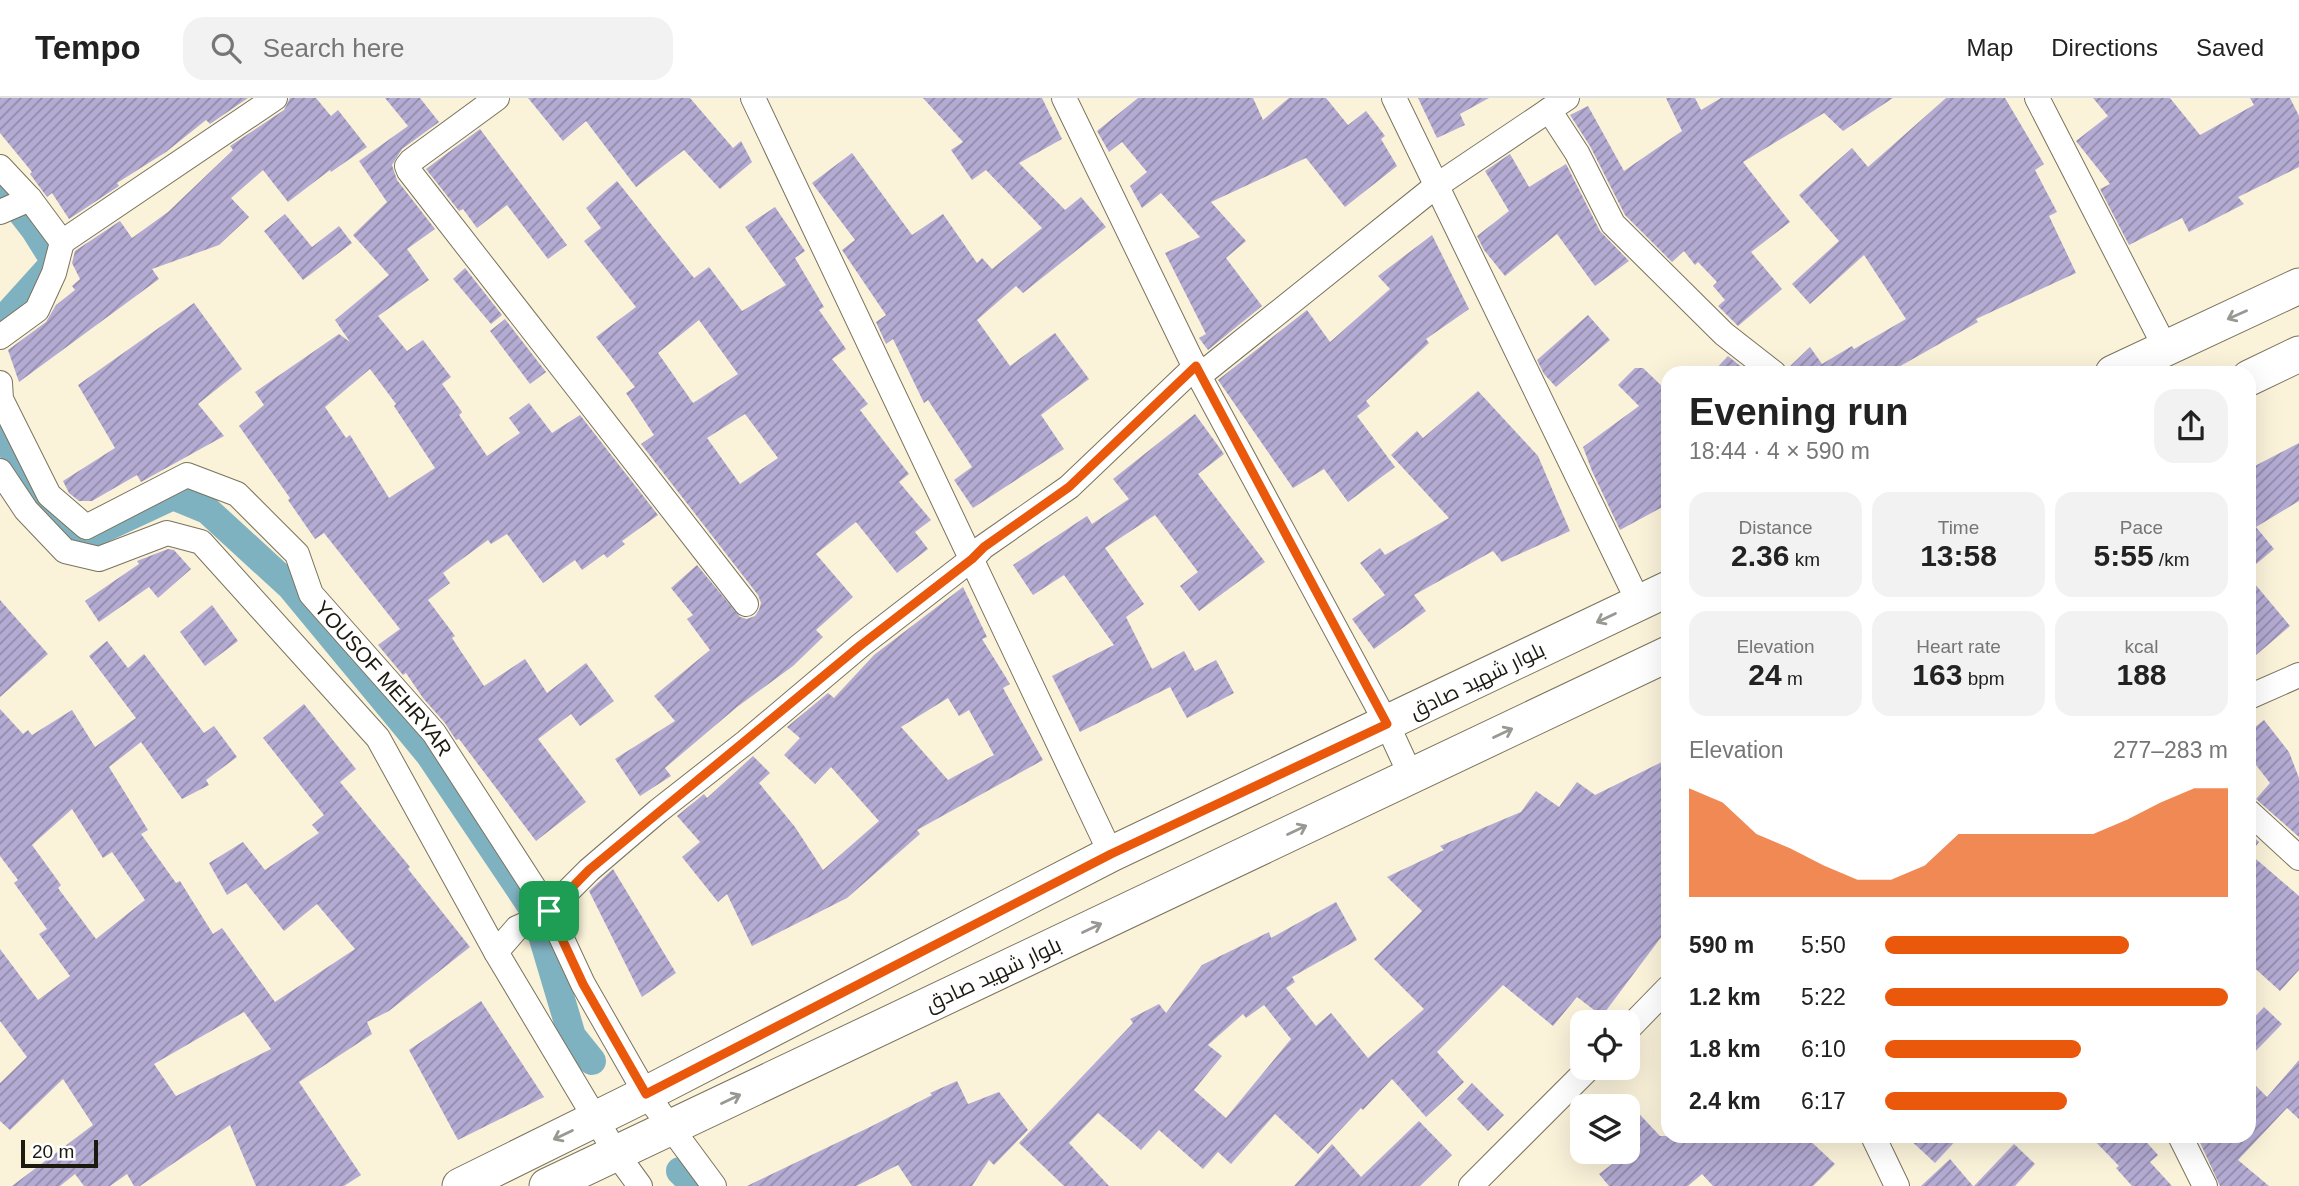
<!DOCTYPE html>
<html lang="en">
<head>
<meta charset="utf-8">
<style>
  :root { --surface:#fff; --page:#f2f2f2; --text:#222; --muted:#767676; --line:#e0e0e0; --accent:#ea580c }
  body { margin:0; font-family:Helvetica,Cairo,sans-serif; background:var(--page); color:var(--text); height:100vh; display:flex; flex-direction:column; font-size:26px; white-space:nowrap }
  * { box-sizing:border-box; margin:0 }
  p { font-size:23px; color:var(--muted) }
  .icon { flex:none; width:38px; height:38px; fill:none; stroke:currentColor; stroke-width:2; stroke-linecap:round; stroke-linejoin:round }
  .map { position:relative; flex:1; overflow:hidden }
  .drawer { position:absolute; left:1661px; top:268px; width:595px; height:777px; display:flex; flex-direction:column; background:var(--surface); border-radius:21px; box-shadow:0 7px 28px #0002 }
  .drawer>* { flex:none }
  .fabs { position:absolute; left:1570px; top:912px; display:grid; gap:14px }
  .fabs a { display:grid; place-items:center; width:70px; height:70px; border-radius:14px; background:var(--surface); box-shadow:0 7px 28px #0002; font-size:35px }
  .scale { position:absolute; left:21px; bottom:18px; width:77px; box-sizing:border-box; padding-left:7px; border:4px solid #1c1910; border-top:0; font-size:19px; line-height:24px; white-space:nowrap; color:#1c1910; -webkit-text-stroke:5px #fff; paint-order:stroke }
  .pin { position:absolute; display:grid; place-items:center; width:60px; height:60px; color:#fff; margin:-30px; border-radius:14px; box-shadow:0 4px 10px #0006 }
  .round { display:grid; place-items:center; flex:none; width:74px; height:74px; border-radius:21px; background:var(--page) }
  .summary { display:flex; align-items:center; justify-content:space-between; height:119px; padding:0 28px }
  h1 { font-size:38px; font-weight:700; line-height:52px }
  .stats { display:grid; grid-template-columns:repeat(3,1fr); gap:10px; height:119px; padding:7px 28px }
  .stats div { display:grid; align-content:center; border-radius:18px; background:var(--page); text-align:center }
  .stats b { font-size:30px; font-weight:700 }
  .stats small { font-size:19px; font-weight:400 }
  .stats p { font-size:19px }
  .chart { height:196px; padding:14px 28px }
  .chart p { display:flex; justify-content:space-between }
  .chart svg { width:100%; height:126px; margin-top:7px; fill:var(--accent); opacity:.7 }
  ul { padding:0 28px; list-style:none; font-size:23px }
  li { display:grid; grid-template-columns:112px 84px 1fr; align-items:center; height:52px }
  li i { height:18px; border-radius:9px; background:var(--accent) }
  header { display:flex; align-items:center; gap:42px; box-sizing:border-box; height:98px; padding:0 35px; background:var(--surface); border-bottom:2px solid var(--line) }
  header strong { font-size:33px }
  nav { display:flex; gap:38px; margin-inline-start:auto; font-size:24px }
  .search { width:490px; height:63px; background:var(--page); display:flex; align-items:center; gap:18px; box-sizing:border-box; padding:0 24px; border-radius:21px; color:var(--muted); font-size:26px }
  .map>svg:first-child { display:block }
  .lines { fill:none; stroke-linecap:round; stroke-linejoin:round }
  .canal { stroke:#7fb2c1; stroke-width:28 }
  .building { fill:url(#building-hatch); fill-rule:evenodd }
  .minor-casing { stroke:#7a735d; stroke-width:26 }
  .secondary-casing { stroke:#7a735d; stroke-width:37 }
  .minor { stroke:#fff; stroke-width:24 }
  .secondary { stroke:#fff; stroke-width:35 }
  .oneway { stroke:#999893 }
  .route-casing { stroke:#fff; stroke-width:14 }
  .route { stroke:#ea580c; stroke-width:9 }
  .labels { text-anchor:middle; dominant-baseline:central; stroke-width:5; stroke-linejoin:round; paint-order:stroke }
  .street-label { font-size:21px; fill:#1c1910; stroke:#fff }
</style>
</head>
<body>
<header>
<strong>Tempo</strong>
<div class="search"><svg class="icon" aria-label="search" viewBox="0 0 24 24"><circle cx="10" cy="10" r="6"/><path d="M15 15l6 6"/></svg>Search here</div>
<nav><a>Map</a><a>Directions</a><a>Saved</a></nav>
</header>
<div class="map">
<svg width="2299" height="1088" viewBox="0 0 2299 1088">
  <defs>
    <pattern id="building-hatch" width="6" height="6" patternUnits="userSpaceOnUse" patternTransform="scale(1.75)"><rect width="6" height="6" fill="#b4abd3"/><path d="M-1 1l2-2M0 6l6-6M5 7l2-2" fill="none" stroke="#928aaa"/></pattern>
  </defs>
  <rect width="100%" height="100%" fill="#faf2d9"/>
  <g class="lines">
    <g class="canal">
      <polyline points="0,87 35,132 55,164 0,225"/>
      <polyline points="0,325 38,408 81,441 173,398 207,412 291,489 429,656 535,814 572,938 592,963"/>
      <polyline points="680,1073 695,1088"/>
    </g>
  </g>
  <g class="building">
    <polygon points="0,0 248,0 210,26 206,22 166,54 117,85 119,88 69,121 52,95 47,99 30,76 32,74 0,35"/>
    <polygon points="290,0 316,0 331,18 338,12 367,49 331,74 330,72 288,104 263,72 231,100 249,119 219,147 152,171 159,181 19,284 8,252 46,224 56,207 75,192 72,188 80,181 72,165 75,153 120,123 132,140 168,114 233,52 230,48 284,12"/>
    <path d="M 385,0 L 420,0 L 439,24 L 402,51 L 392,67 L 397,82 L 435,131 L 407,151 L 429,182 L 378,218 L 407,253 L 423,242 L 451,279 L 442,286 L 462,314 L 459,317 L 487,358 L 520,335 L 509,320 L 529,305 L 552,335 L 580,317 L 658,417 L 622,443 L 625,446 L 607,460 L 604,456 L 582,472 L 575,462 L 543,485 L 507,436 L 491,446 L 488,442 L 443,475 L 450,485 L 428,502 L 455,538 L 452,540 L 484,588 L 525,561 L 547,595 L 586,565 L 614,603 L 580,628 L 571,616 L 538,641 L 586,704 L 536,743 L 459,641 L 456,642 L 445,625 L 423,600 L 406,575 L 403,577 L 378,547 L 400,531 L 324,435 L 315,441 L 288,402 L 290,400 L 239,328 L 264,307 L 255,294 L 339,236 L 350,244 L 335,222 L 389,177 L 353,137 L 387,104 L 359,63 L 408,28 ZM 370,271 L 396,306 L 394,308 L 435,370 L 389,400 L 350,337 L 346,340 L 325,309 Z"/>
    <polygon points="528,0 690,0 733,50 741,43 752,64 720,91 684,52 636,89 586,23 563,43"/>
    <polygon points="923,0 1042,0 1062,41 1019,65 1065,112 1081,99 1106,129 1023,195 1016,188 977,222 1010,268 1055,235 1089,281 1041,317 1064,351 973,410 954,382 972,369 928,302 924,305 893,241 886,246 876,224 886,217 842,152 855,142 812,85 852,55 912,137 943,116 977,165 982,160 992,171 1042,130 986,72 972,82 951,52 963,44"/>
    <polygon points="1138,0 1253,0 1263,22 1289,0 1326,0 1348,27 1366,13 1385,38 1381,41 1397,68 1345,109 1306,60 1211,104 1246,143 1226,160 1262,208 1208,252 1199,240 1206,236 1165,155 1200,139 1161,95 1142,110 1130,88 1147,74 1122,44 1109,54 1097,33"/>
    <polygon points="1418,0 1489,0 1460,16 1465,27 1437,40"/>
    <polygon points="1666,0 1695,0 1701,12 1721,0 1893,0 1843,33 1824,15 1743,64 1790,124 1751,154 1782,191 1738,228 1718,208 1725,202 1713,188 1717,184 1698,164 1695,167 1684,153 1672,164 1625,117 1590,48 1570,17 1588,8 1624,73 1682,33"/>
    <polygon points="1946,0 2005,0 2044,66 2035,72 2057,114 2049,118 2076,175 1976,221 1978,224 1888,275 1789,275 1788,270 1810,249 1822,266 1852,248 1854,251 1906,221 1864,157 1810,206 1792,186 1839,143 1799,97 1852,50 1868,69"/>
    <polygon points="2093,0 2170,0 2200,37 2254,7 2250,0 2290,0 2299,18 2299,69 2238,99 2244,106 2189,134 2182,120 2129,147 2100,91 2110,86 2076,43 2108,18"/>
    <polygon points="480,31 567,147 548,161 507,107 477,130 463,111 459,113 426,71"/>
    <polygon points="1510,56 1529,89 1566,66 1600,133 1629,163 1595,188 1557,136 1505,178 1484,152 1477,138 1509,113 1485,73"/>
    <path d="M 617,83 L 694,180 L 709,169 L 742,213 L 786,187 L 745,129 L 775,109 L 805,153 L 795,160 L 824,209 L 819,212 L 846,251 L 832,261 L 868,306 L 860,312 L 909,376 L 899,384 L 931,422 L 915,434 L 928,451 L 897,475 L 856,424 L 816,456 L 853,499 L 816,532 L 823,539 L 793,568 L 737,609 L 665,670 L 671,678 L 640,698 L 615,661 L 675,623 L 654,598 L 710,552 L 687,521 L 693,517 L 671,490 L 697,467 L 740,519 L 747,521 L 755,518 L 759,512 L 761,505 L 758,497 L 641,346 L 654,337 L 626,295 L 635,289 L 596,239 L 636,209 L 584,143 L 601,130 L 586,110 ZM 699,222 L 738,276 L 693,305 L 658,255 ZM 745,316 L 778,360 L 740,386 L 707,340 Z"/>
    <polygon points="285,116 312,149 339,128 352,145 303,182 264,133"/>
    <polygon points="1432,137 1469,211 1426,241 1429,245 1366,303 1370,308 1357,318 1395,369 1348,404 1324,371 1293,390 1218,282 1307,212 1330,244 1390,191 1378,178"/>
    <polygon points="465,170 502,217 491,226 453,181"/>
    <polygon points="194,205 242,271 198,306 224,338 141,384 137,377 92,403 79,403 69,395 63,383 115,350 78,287"/>
    <polygon points="1588,217 1610,242 1556,289 1544,276 1537,262"/>
    <polygon points="505,221 546,274 530,286 490,233"/>
    <polygon points="1728,258 1749,275 1712,275"/>
    <polygon points="1635,270 1643,270 1668,294 1668,406 1620,432 1592,373 1583,349 1639,308 1618,287"/>
    <polygon points="1478,293 1538,358 1570,433 1502,464 1493,453 1414,497 1426,513 1374,551 1352,521 1385,497 1360,465 1380,450 1385,457 1449,420 1391,357 1417,333 1423,340"/>
    <polygon points="1195,316 1224,356 1198,376 1265,464 1199,513 1180,488 1198,474 1155,417 1105,450 1144,506 1126,519 1152,571 1184,553 1195,573 1216,562 1234,595 1187,620 1170,589 1080,634 1052,578 1114,547 1064,477 1033,497 1013,467 1087,418 1092,426 1129,401 1113,381"/>
    <polygon points="2299,345 2299,403 2256,429 2274,451 2249,472 2249,371"/>
    <polygon points="168,451 174,452 191,471 158,500 149,489 99,524 85,503 139,466 137,463"/>
    <polygon points="2249,479 2290,528 2249,563"/>
    <path d="M 963,489 L 987,539 L 982,541 L 1010,586 L 1003,590 L 1043,662 L 917,732 L 920,736 L 847,800 L 752,848 L 727,796 L 718,804 L 682,759 L 700,744 L 677,718 L 704,696 L 707,700 L 753,658 L 770,675 L 759,685 L 795,729 L 823,772 L 879,723 L 831,669 L 815,686 L 784,657 L 800,640 L 787,629 L 828,595 L 834,600 L 874,557 ZM 948,600 L 959,618 L 969,612 L 994,657 L 948,682 L 901,629 Z"/>
    <polygon points="0,502 48,556 0,599"/>
    <polygon points="212,507 238,543 205,568 180,534"/>
    <path d="M 107,543 L 128,570 L 144,556 L 204,635 L 214,628 L 237,659 L 206,682 L 209,687 L 182,701 L 141,644 L 109,669 L 148,732 L 141,736 L 176,785 L 180,783 L 213,836 L 222,830 L 275,904 L 355,851 L 317,806 L 284,833 L 246,785 L 227,797 L 209,765 L 243,744 L 265,772 L 319,735 L 312,727 L 324,717 L 263,640 L 304,606 L 356,671 L 340,684 L 410,769 L 408,771 L 470,849 L 389,913 L 367,924 L 372,936 L 299,984 L 361,1077 L 344,1088 L 256,1088 L 230,1027 L 140,1088 L 134,1088 L 127,1076 L 110,1088 L 84,1088 L 75,1076 L 60,1088 L 12,1088 L 93,1027 L 63,981 L 10,1032 L 0,1023 L 0,985 L 27,959 L 0,923 L 0,851 L 38,902 L 70,878 L 39,836 L 47,831 L 14,785 L 18,782 L 0,758 L 0,611 L 23,636 L 28,632 L 32,637 L 72,612 L 95,649 L 99,646 L 136,620 L 89,558 ZM 72,711 L 103,760 L 112,754 L 145,802 L 96,841 L 58,790 L 61,787 L 32,747 ZM 244,914 L 271,951 L 176,998 L 154,966 Z"/>
    <polygon points="2264,622 2289,654 2299,680 2299,739 2256,701 2270,685 2249,658 2249,634"/>
    <path d="M 1668,661 L 1668,830 L 1602,918 L 1577,899 L 1553,928 L 1503,887 L 1437,954 L 1464,984 L 1426,1019 L 1392,981 L 1363,1012 L 1361,1010 L 1318,1056 L 1275,1016 L 1231,1066 L 1218,1054 L 1203,1071 L 1159,1032 L 1141,1052 L 1098,1015 L 1069,1045 L 1109,1088 L 1064,1088 L 1019,1045 L 1133,925 L 1130,921 L 1159,906 L 1166,915 L 1202,867 L 1269,834 L 1271,840 L 1336,804 L 1357,842 L 1292,879 L 1295,884 L 1286,890 L 1316,928 L 1331,915 L 1368,960 L 1424,911 L 1374,861 L 1422,813 L 1387,779 L 1444,752 L 1440,748 L 1521,714 L 1536,693 L 1559,709 L 1577,684 L 1595,697 ZM 1264,907 L 1291,941 L 1226,1020 L 1194,992 L 1222,958 L 1208,947 L 1243,916 L 1246,920 Z"/>
    <polygon points="2249,734 2259,744 2250,756 2299,798 2299,872 2280,893 2249,865"/>
    <polygon points="613,771 676,875 642,899 589,793"/>
    <polygon points="481,903 544,999 458,1042 409,952"/>
    <polygon points="2264,909 2282,926 2249,960 2249,925"/>
    <polygon points="2299,962 2299,1021 2287,1010 2238,1062 2269,1088 2220,1088 2197,1038 2249,1038 2249,981 2267,999"/>
    <polygon points="957,983 968,1006 999,994 1028,1032 994,1067 989,1062 972,1088 912,1088 898,1067 856,1088 747,1088 872,1028 932,997 930,995"/>
    <polygon points="1472,985 1504,1017 1488,1033 1457,1001"/>
    <polygon points="1628,1004 1660,1038 1805,1038 1835,1066 1813,1088 1713,1088 1702,1076 1688,1088 1609,1088 1599,1076 1628,1054"/>
    <polygon points="1419,1023 1452,1057 1420,1088 1294,1088 1332,1046 1361,1079"/>
    <polygon points="1906,1038 1960,1038 1935,1065"/>
    <polygon points="2090,1038 2141,1038 2158,1057 2150,1064 2172,1088 2132,1088 2116,1070 2119,1068"/>
    <polygon points="2014,1046 2035,1066 2015,1088 1974,1088"/>
    <polygon points="1950,1061 1973,1088 1921,1088"/>
  </g>
  <g class="lines">
    <defs>
      <g id="minor">
        <polyline points="497,0 411,63 407,68 409,73 746,506"/>
        <polyline points="753,0 1111,756"/>
        <polyline points="1064,0 1199,278 1387,626 1411,678"/>
        <polyline points="1394,0 1639,505"/>
        <polyline points="2037,0 2165,249"/>
        <polyline points="1549,12 1577,55 1613,126 1724,236 1774,275"/>
        <polyline points="0,69 30,101 62,144 54,175 37,212 0,239"/>
        <polyline points="0,114 30,101"/>
        <polyline points="62,144 275,0"/>
        <polyline points="1199,278 1436,88 1567,0"/>
        <path id="s1" d="M 0,285 L 1,301 L 49,397 L 86,429 L 187,377 L 237,396 L 297,456 L 311,496 L 434,635 L 549,813 L 583,886 L 646,996 L 714,1088"/>
        <polyline points="0,373 26,412 65,453 99,461 167,435 201,444 378,640 496,854 616,1055 640,1088"/>
        <polyline points="2249,599 2299,577"/>
        <polyline points="2249,714 2299,760"/>
        <polyline points="496,854 517,830 542,819 589,772 658,713 746,644 861,547 972,461 983,449 1069,389 1196,268"/>
        <polyline points="1628,931 1668,890"/>
        <polyline points="1873,1038 1897,1088"/>
        <polyline points="2180,1038 2205,1088"/>
        <polyline points="1471,1088 1589,970"/>
      </g>
      <g id="secondary">
        <polyline points="2113,275 2299,188"/>
        <polyline points="2249,280 2299,256"/>
        <polyline points="460,1088 646,996 1111,756 1668,491"/>
        <polyline points="547,1088 1668,556"/>
      </g>
    </defs>
    <use href="#minor" class="minor-casing"/>
    <use href="#secondary" class="secondary-casing"/>
    <use href="#minor" class="minor"/>
    <use href="#secondary" class="secondary"/>
  </g>
  <defs><path id="oneway-shaft" d="M-6 0H5M1.5-3L5.5 0L1.5 3" fill="none" stroke-width="1.6" stroke-linecap="round" stroke-linejoin="round" transform="scale(1.75)"/></defs>
  <g class="oneway">
    <use href="#oneway-shaft" transform="translate(2237 217) rotate(156)"/>
    <use href="#oneway-shaft" transform="translate(1606 520) rotate(154)"/>
    <use href="#oneway-shaft" transform="translate(1503 635) rotate(-25)"/>
    <use href="#oneway-shaft" transform="translate(1297 732) rotate(-25)"/>
    <use href="#oneway-shaft" transform="translate(1092 830) rotate(-25)"/>
    <use href="#oneway-shaft" transform="translate(731 1001) rotate(-25)"/>
    <use href="#oneway-shaft" transform="translate(563 1037) rotate(154)"/>
  </g>
  <g class="lines">
    <defs>
      <polygon id="route" points="1196,268 1387,626 1111,756 646,996 583,886 549,813 589,772 861,547 972,461 984,449 1069,389"/>
    </defs>
    <use href="#route" class="route-casing"/>
    <use href="#route" class="route"/>
  </g>
  <g class="labels">
    <g class="street-label">
      <text stroke="none"><textPath href="#s1" startOffset="578">YOUSOF MEHRYAR</textPath></text>
      <text transform="translate(1477 582) rotate(-26)">بلوار شهید صادق</text>
      <text transform="translate(993 876) rotate(-25)">بلوار شهید صادق</text>
    </g>
  </g>
</svg>
<div class="fabs">
<a><svg class="icon" aria-label="locate" viewBox="0 0 24 24"><circle cx="12" cy="12" r="6"/><path d="M12 2v4M12 18v4M2 12h4M18 12h4"/></svg></a>
<a><svg class="icon" aria-label="layers" viewBox="0 0 24 24"><path d="M12 4l9 5-9 5-9-5zM3 14l9 5 9-5"/></svg></a>
</div>
<div class="scale">20 m</div>
<div class="pin" style="left:549px;top:813px;background:#1e9e55"><svg class="icon" aria-label="arrive" viewBox="0 0 24 24"><path d="M6 21V4h12l-3 4 3 4H6"/></svg></div>
<section class="drawer">
<div class="summary"><div><h1>Evening run</h1><p>18:44 · 4 × 590 m</p></div><a class="round"><svg class="icon" aria-label="share" viewBox="0 0 24 24"><path d="M12 15V3M7 8l5-5 5 5M5 13v7h14v-7"/></svg></a></div>
<div class="stats">
<div><p>Distance</p><b>2.36<small> km</small></b></div>
<div><p>Time</p><b>13:58</b></div>
<div><p>Pace</p><b>5:55<small> /km</small></b></div>
</div>
<div class="stats">
<div><p>Elevation</p><b>24<small> m</small></b></div>
<div><p>Heart rate</p><b>163<small> bpm</small></b></div>
<div><p>kcal</p><b>188</b></div>
</div>
<div class="chart"><p><span>Elevation</span>277–283 m</p>
<svg viewBox="0 0 160 44" preserveAspectRatio="none"><path d="M0 44V6L10 11L20 22L30 27L40 33L50 38L60 38L70 33L80 22L90 22L100 22L110 22L120 22L130 17L140 11L150 6L160 6V44z"/></svg>
</div>
<ul>
<li><b>590 m</b>5:50<i style="width:71%"></i></li>
<li><b>1.2 km</b>5:22<i style="width:100%"></i></li>
<li><b>1.8 km</b>6:10<i style="width:57%"></i></li>
<li><b>2.4 km</b>6:17<i style="width:53%"></i></li>
</ul>
</section>
</div>
</body>
</html>
